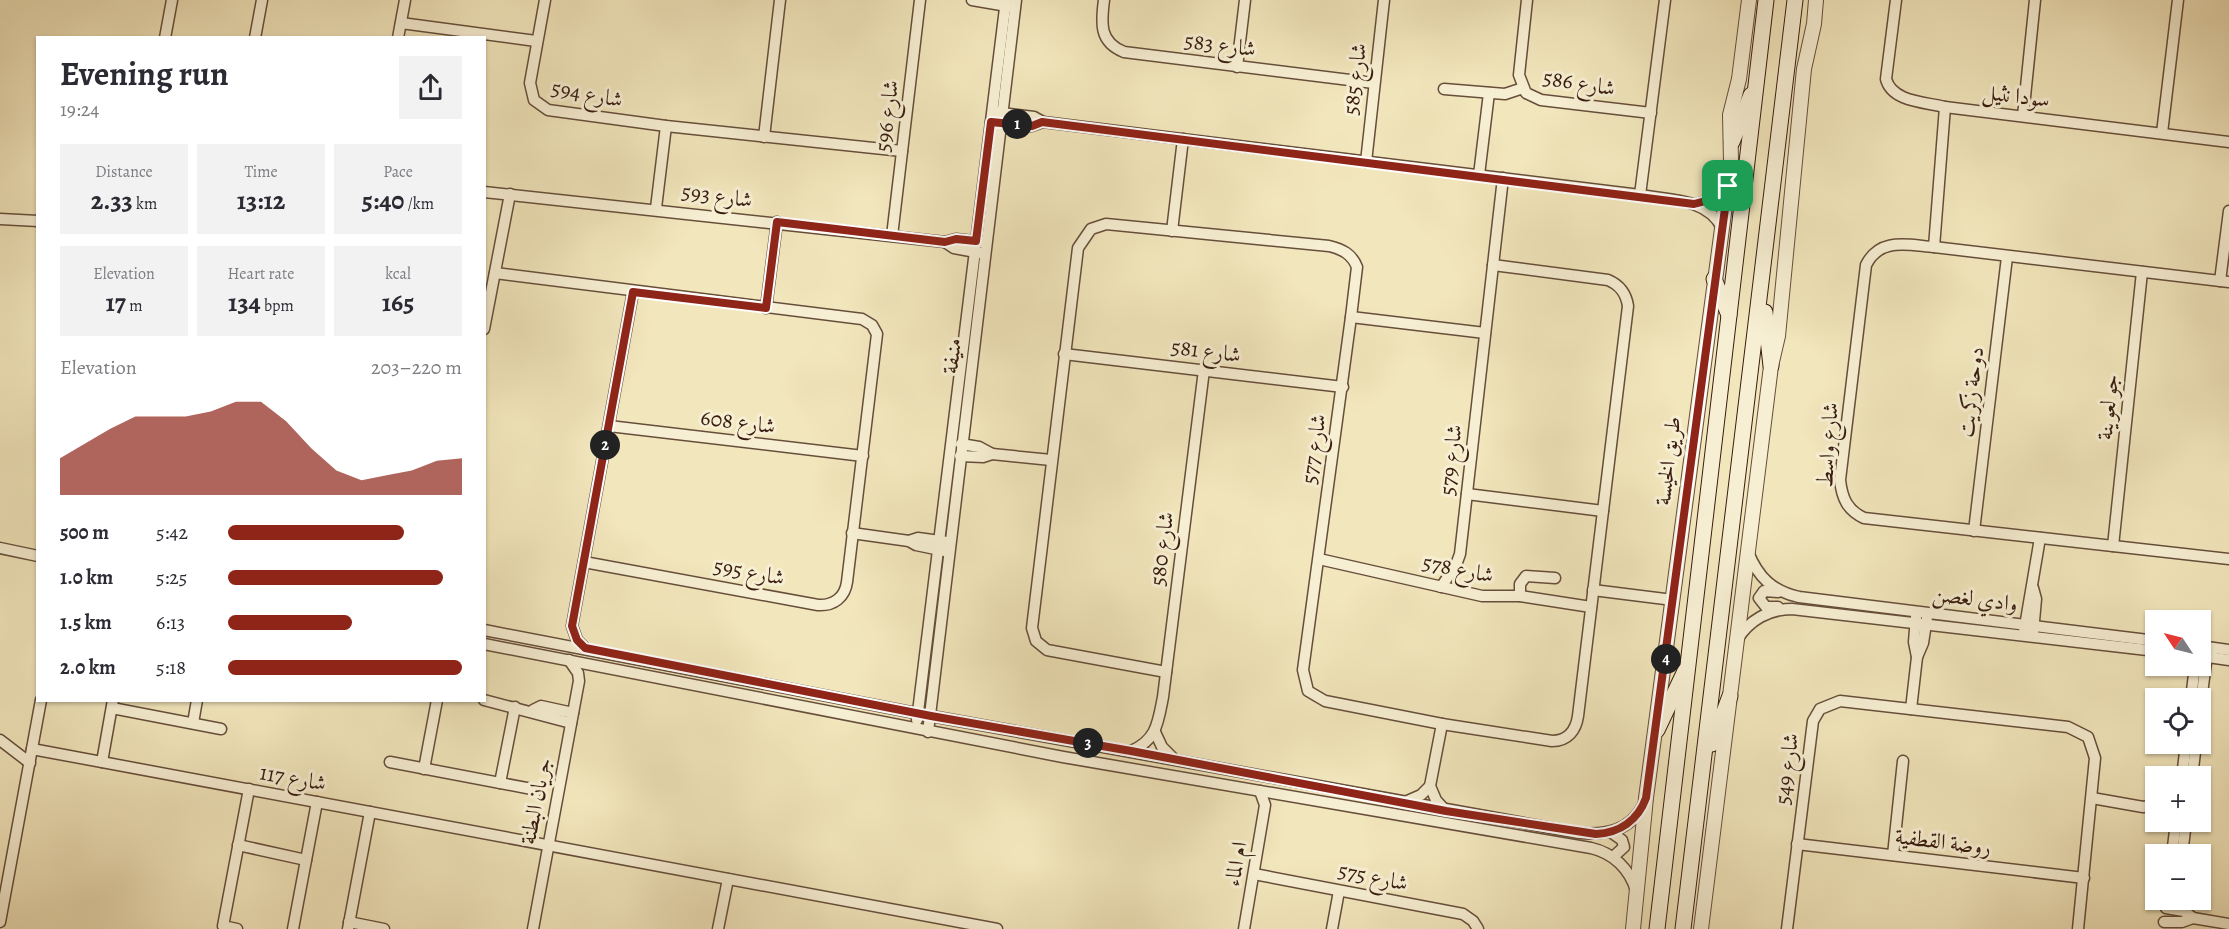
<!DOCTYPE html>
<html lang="en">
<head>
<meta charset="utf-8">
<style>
  :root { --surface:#fff; --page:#f2f2f3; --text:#2b2b33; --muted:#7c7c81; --accent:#8f2418 }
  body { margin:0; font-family:Alegreya,Amiri,serif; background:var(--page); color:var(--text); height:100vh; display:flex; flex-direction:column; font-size:22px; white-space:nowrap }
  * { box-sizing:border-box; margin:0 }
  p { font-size:20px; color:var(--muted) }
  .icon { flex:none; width:33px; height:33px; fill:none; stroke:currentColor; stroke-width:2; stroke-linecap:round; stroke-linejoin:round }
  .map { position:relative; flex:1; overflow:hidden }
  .details { position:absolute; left:36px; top:36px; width:450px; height:666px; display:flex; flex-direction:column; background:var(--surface); border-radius:0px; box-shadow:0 2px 4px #0004 }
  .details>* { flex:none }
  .needle { width:39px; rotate:305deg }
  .buttons { position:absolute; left:2145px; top:610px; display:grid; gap:12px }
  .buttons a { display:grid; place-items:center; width:66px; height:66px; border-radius:0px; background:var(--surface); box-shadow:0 2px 4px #0004; font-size:30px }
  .pin { position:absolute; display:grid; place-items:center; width:51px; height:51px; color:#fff; margin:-26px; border-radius:12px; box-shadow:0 3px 9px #0006 }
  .km { position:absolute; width:30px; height:30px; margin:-15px; border-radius:50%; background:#222; color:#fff; font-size:16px; line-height:30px; text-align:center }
  .round { display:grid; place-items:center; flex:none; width:63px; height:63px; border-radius:0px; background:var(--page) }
  .summary { display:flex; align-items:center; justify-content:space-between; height:102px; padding:0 24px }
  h1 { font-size:33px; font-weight:700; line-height:45px }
  .stats { display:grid; grid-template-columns:repeat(3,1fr); gap:9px; height:102px; padding:6px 24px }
  .stats div { display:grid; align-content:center; border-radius:0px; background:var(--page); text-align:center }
  .stats b { font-size:26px; font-weight:700 }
  .stats small { font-size:16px; font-weight:400 }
  .stats p { font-size:16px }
  .chart { height:168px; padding:12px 24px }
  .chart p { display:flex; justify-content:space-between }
  .chart svg { width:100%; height:108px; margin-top:6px; fill:var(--accent); opacity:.7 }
  ul { padding:0 24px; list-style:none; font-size:20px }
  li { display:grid; grid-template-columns:96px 72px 1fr; align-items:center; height:45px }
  li i { height:15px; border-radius:8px; background:var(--accent) }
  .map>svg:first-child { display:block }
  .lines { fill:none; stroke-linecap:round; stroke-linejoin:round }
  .minor-casing { stroke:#664e3b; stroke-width:13 }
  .tertiary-casing { stroke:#664e3b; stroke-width:16 }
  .secondary-casing { stroke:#381c10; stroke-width:17 }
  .minor { stroke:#f7efd3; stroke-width:10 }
  .tertiary { stroke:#f7efd3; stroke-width:14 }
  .secondary { stroke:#f7efd3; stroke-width:15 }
  .route-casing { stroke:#fff; stroke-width:12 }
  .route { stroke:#8f2418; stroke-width:8 }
  .labels { text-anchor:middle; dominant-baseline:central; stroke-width:6; stroke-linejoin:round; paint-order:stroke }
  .street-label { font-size:22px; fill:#381c10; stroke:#f7efd3 }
</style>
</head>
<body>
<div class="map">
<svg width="2229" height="929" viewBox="0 0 2229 929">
  <rect width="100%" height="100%" fill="#f2e6bc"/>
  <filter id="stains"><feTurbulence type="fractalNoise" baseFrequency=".00333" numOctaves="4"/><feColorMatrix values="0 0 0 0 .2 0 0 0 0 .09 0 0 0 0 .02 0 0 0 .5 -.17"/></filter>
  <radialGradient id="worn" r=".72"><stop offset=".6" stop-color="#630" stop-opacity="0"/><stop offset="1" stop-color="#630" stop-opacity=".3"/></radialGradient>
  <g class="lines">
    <defs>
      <g id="minor">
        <polyline points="545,0 530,83 534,100 548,110 666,126 902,151"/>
        <polyline points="972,0 1013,7"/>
        <path d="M 1104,0 C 1101,23 1099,42 1124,52 L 1374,83"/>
        <polyline points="1527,0 1519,75 1526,93 1541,100 1651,113"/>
        <path d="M 1896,0 L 1886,79 C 1892,102 1925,102 1945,107 L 2229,142"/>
        <polyline points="401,23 536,41"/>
        <polyline points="165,38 172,0"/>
        <polyline points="255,38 262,0"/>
        <polyline points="398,38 405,0"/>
        <polyline points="1237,67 1245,0"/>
        <polyline points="1444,89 1505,94 1523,88"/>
        <polyline points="994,112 1034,117 1043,122"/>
        <polyline points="2023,116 2035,0"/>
        <path d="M 991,122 L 1032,126 L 1043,122 L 1640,195 C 1668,200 1708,198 1722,228"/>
        <polyline points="2162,133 2178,0"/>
        <polyline points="764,137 780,0"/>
        <polyline points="1366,162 1384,0"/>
        <polyline points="1479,175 1489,93"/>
        <polyline points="484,192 945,242 956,239 982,242"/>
        <polyline points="1640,195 1665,0"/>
        <polyline points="1697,204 1717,198 1728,186"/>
        <polyline points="656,208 666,126"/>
        <polyline points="0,219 38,221"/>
        <polyline points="1172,231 1183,139"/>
        <polyline points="892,236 920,0"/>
        <polyline points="945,242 954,248 981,253"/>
        <polyline points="1934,247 1945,107"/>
        <path d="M 495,273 L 862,319 L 872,325 L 877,334 L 847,582 C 845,597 834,606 818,605 L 584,562"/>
        <polyline points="2220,281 2229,211"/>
        <path d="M 2229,282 L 1934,247 C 1907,245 1880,237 1866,265 L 1840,480 C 1842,498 1847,510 1864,518 L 2229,559"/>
        <polyline points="766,308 777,222"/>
        <polyline points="1351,317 1485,333"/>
        <polyline points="484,329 510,194"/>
        <polyline points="1064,354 1343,387"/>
        <polyline points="609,426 863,456"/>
        <polyline points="961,444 979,447 992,454"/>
        <polyline points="960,456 983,457 992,454 1051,460"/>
        <polyline points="1467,494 1603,511"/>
        <polyline points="1974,531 2007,257"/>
        <polyline points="852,533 909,541 916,545 945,551"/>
        <polyline points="909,541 918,538 947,542"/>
        <polyline points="2113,546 2142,272"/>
        <polyline points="0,548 38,556"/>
        <path d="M 1748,552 C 1758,577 1772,591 1799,597 L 2156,641"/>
        <polyline points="1319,559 1482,596 1520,596 1591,607"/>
        <polyline points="1441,587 1456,565 1460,554 1503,178"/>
        <polyline points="1593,590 1673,600"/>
        <polyline points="1520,596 1520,584 1526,576 1555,578"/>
        <polyline points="1778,607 1766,607 1759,598 1764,591 1778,592"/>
        <path d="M 484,630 L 931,716 L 1579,833 C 1607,835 1630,831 1644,804"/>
        <polyline points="2024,632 2040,538"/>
        <polyline points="2033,632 2036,599 2033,588"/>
        <path d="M 1737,640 C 1749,620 1769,609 1792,609 L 2156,651"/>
        <path d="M 484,644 L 1063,757 L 1591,848 C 1613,853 1630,869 1636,891"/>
        <polyline points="2200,646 2229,650"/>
        <polyline points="585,648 577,640 572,626 633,292"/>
        <polyline points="2201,656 2229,660"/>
        <polyline points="1917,657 1923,643 1927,617"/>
        <path d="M 1166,672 L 1047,650 L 1036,641 L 1032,628 L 1078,248 L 1091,229 L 1106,224 L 1329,246 C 1342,249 1352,254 1357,267 L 1351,317 L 1303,670 L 1308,691 L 1325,701 L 1442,724 L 1552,741 C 1568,741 1576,730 1578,716 L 1628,306 C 1626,293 1620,285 1608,280 L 1493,265"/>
        <polyline points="2191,699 2195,666"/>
        <polyline points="484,700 571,723"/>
        <polyline points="112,708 221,729"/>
        <polyline points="1911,709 1917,657 1914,642 1916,617"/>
        <polyline points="2200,709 2208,647"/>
        <polyline points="533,710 541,706 573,713"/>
        <polyline points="917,720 1006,0"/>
        <polyline points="193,723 197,700"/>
        <polyline points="1442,724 1430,786 1436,800 1446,811"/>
        <polyline points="928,732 1016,0"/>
        <polyline points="1155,732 1162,747 1173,758"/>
        <polyline points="0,740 30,763"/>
        <polyline points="32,749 997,929"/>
        <path d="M 1131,751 C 1157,740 1158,722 1163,697 L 1204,370"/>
        <polyline points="102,762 113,700"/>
        <polyline points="390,762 537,790"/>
        <polyline points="424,769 437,700"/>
        <polyline points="2182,777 2186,744"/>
        <polyline points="2192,777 2196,744"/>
        <polyline points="500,783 515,707"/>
        <polyline points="2092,798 2143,807 2156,805"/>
        <polyline points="1405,802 1421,795 1430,786"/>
        <polyline points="1612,833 1622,840 1624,847 1613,857"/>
        <polyline points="1797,844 2084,878"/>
        <polyline points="238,845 306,860"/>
        <polyline points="1893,855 1903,761"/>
        <polyline points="2172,855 2176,822"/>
        <polyline points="2182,855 2186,822"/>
        <polyline points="1254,874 1463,914 1473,921 1478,929"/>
        <polyline points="2166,908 2184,911 2193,918 2229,924"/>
        <polyline points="0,922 41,700"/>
        <polyline points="349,922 384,929"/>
        <polyline points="2164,922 2182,922 2193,918"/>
        <polyline points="237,929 223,926 249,789"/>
        <polyline points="293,929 317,802"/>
        <polyline points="348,929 370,812"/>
        <polyline points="533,929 579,681 578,673 569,660"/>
        <polyline points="718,929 728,879"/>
        <polyline points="1244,929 1265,805 1260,791"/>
        <polyline points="1332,929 1339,891"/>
        <polyline points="1787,929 1813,721 1820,709 1840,701 2068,727 2088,737 2095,758 2078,929"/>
      </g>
      <g id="tertiary">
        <polyline points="1633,929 1646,798 1731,161 1730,115 1739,79 1749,0"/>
        <polyline points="1701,929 1771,366 1778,336 1804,69 1814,24 1816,0"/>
      </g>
      <g id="secondary">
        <polyline points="1732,142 1751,95"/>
        <polyline points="1714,279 1729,315"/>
        <polyline points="1765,312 1771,366"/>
        <polyline points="1657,730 1685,671"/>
        <polyline points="1712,744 1730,696"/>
        <polyline points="1657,929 1766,0"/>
        <polyline points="1683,929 1795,0"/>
      </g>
    </defs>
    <use href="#minor" class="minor-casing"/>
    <use href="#tertiary" class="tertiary-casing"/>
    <use href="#secondary" class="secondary-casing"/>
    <use href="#minor" class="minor"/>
    <use href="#tertiary" class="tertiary"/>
    <use href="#secondary" class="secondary"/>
  </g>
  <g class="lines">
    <defs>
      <path id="route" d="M 991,122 L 1032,126 L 1042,122 L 1694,204 L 1717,198 L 1728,186 L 1646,798 C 1638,820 1620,833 1596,834 L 1446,811 L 1131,751 L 931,716 L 585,648 L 577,640 L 572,626 L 633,292 L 766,308 L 777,222 L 945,242 L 956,239 L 976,241 Z"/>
    </defs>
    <use href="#route" class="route-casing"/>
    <use href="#route" class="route"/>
  </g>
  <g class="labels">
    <g class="street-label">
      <text transform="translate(1220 45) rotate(7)">شارع 583</text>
      <text transform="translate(1355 79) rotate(-83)">شارع 585</text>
      <text transform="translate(1579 83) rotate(9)">شارع 586</text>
      <text transform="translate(587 94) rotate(10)">شارع 594</text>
      <text transform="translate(2016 96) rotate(7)">سودا نثيل</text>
      <text transform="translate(887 116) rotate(-83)">شارع 596</text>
      <text transform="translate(717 196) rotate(7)">شارع 593</text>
      <text transform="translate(1206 351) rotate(7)">شارع 581</text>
      <text transform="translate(952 356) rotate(-83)">منيفة</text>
      <text transform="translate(1971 392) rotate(-83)">دوحة زكريت</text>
      <text transform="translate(2108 407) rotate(-84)">جو لعوينة</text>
      <text transform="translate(738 422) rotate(7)">شارع 608</text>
      <text transform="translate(1828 445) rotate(-86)">شارع واسط</text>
      <text transform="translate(1314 449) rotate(-82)">شارع 577</text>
      <text transform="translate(1451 460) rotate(-84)">شارع 579</text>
      <text transform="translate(1668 461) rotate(-83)">طريق الخيسة</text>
      <text transform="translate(1162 549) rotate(-83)">شارع 580</text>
      <text transform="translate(1458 569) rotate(11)">شارع 578</text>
      <text transform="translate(749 572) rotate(10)">شارع 595</text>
      <text transform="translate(1975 599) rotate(7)">وادي لغصن</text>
      <text transform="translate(1787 769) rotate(-83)">شارع 549</text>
      <text transform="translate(293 778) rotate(10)">شارع 117</text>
      <text transform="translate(536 801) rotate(-79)">جريان البطنة</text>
      <text transform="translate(1943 842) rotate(7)">روضة القطفية</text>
      <text transform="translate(1236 864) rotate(-80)">ام الماء</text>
      <text transform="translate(1373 877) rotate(11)">شارع 575</text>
    </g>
  </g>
  <rect width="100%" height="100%" filter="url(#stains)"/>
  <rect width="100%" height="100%" fill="url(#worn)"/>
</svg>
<div class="buttons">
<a><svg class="needle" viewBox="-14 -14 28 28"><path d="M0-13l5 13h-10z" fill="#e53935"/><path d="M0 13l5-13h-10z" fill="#7c7c81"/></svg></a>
<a><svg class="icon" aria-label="locate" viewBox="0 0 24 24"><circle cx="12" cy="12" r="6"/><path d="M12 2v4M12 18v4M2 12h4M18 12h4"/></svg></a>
<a>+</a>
<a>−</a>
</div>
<div class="pin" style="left:1728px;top:186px;background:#1e9e55"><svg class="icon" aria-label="arrive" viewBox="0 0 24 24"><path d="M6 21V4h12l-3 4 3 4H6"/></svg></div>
<b class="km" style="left:1017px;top:124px">1</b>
<b class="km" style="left:605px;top:445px">2</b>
<b class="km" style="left:1088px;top:743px">3</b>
<b class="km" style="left:1666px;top:659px">4</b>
<section class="details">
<div class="summary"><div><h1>Evening run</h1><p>19:24</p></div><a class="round"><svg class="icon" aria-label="share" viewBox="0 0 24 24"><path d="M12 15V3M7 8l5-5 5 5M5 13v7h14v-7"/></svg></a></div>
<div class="stats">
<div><p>Distance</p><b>2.33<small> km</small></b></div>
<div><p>Time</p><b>13:12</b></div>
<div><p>Pace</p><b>5:40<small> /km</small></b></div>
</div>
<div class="stats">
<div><p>Elevation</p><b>17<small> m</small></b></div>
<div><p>Heart rate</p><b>134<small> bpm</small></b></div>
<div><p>kcal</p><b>165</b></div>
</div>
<div class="chart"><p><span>Elevation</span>203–220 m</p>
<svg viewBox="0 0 160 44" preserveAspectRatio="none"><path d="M0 44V29L10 23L20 17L30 12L40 12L50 12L60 10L70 6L80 6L90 14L100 25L110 34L120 38L130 36L140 34L150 30L160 29V44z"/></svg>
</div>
<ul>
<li><b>500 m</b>5:42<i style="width:75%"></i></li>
<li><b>1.0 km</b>5:25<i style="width:92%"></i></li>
<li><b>1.5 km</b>6:13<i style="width:53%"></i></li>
<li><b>2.0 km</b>5:18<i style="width:100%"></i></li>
</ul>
</section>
</div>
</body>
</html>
